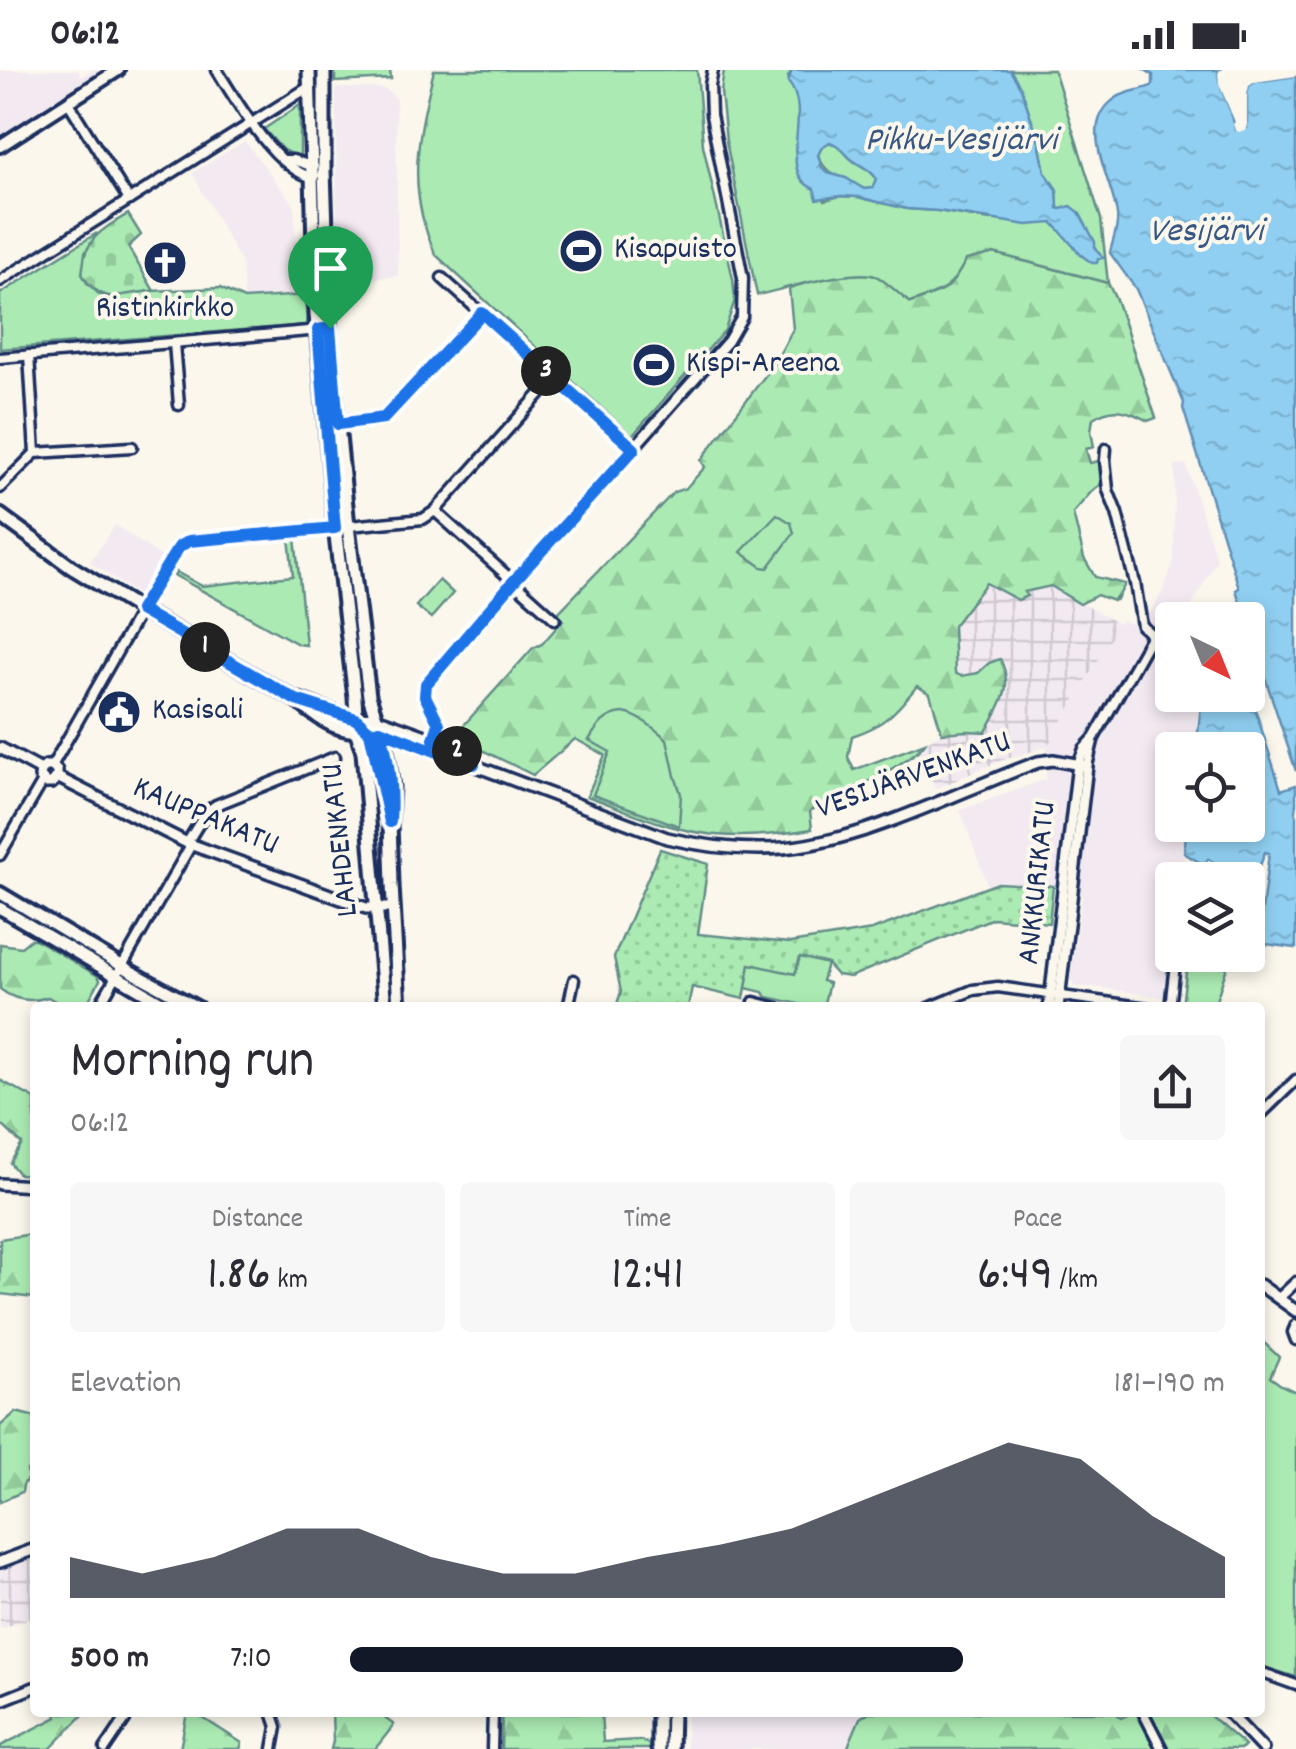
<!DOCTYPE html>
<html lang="en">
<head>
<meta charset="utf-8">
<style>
  :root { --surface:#fff; --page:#f7f7f7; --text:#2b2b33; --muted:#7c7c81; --accent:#111827 }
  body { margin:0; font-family:Dekko,sans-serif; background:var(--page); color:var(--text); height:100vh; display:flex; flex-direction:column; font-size:38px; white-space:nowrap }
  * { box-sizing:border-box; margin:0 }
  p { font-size:32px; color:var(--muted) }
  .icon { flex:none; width:55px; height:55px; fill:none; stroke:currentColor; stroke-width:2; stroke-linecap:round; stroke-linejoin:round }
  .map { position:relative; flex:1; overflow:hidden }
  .drawer { position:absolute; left:30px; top:932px; width:1235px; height:715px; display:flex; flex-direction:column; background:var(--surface); border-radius:10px; box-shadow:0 5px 15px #0003 }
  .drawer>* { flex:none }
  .needle { width:65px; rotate:137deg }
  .controls { position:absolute; left:1155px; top:532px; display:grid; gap:20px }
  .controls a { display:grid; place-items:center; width:110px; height:110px; border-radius:10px; background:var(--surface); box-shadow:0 5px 15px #0003; font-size:50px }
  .pin { position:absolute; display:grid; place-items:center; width:85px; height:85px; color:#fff; margin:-102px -42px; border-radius:50% 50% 50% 0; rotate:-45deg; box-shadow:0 0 10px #0007 }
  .pin .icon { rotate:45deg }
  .km { position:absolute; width:50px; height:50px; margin:-25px; border-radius:50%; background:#222; color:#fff; font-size:28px; line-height:50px; text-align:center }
  .round { display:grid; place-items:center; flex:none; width:105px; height:105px; border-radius:10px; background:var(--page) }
  .head { display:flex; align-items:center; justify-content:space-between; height:170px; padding:0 40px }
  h1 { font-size:55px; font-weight:600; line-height:75px }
  .metrics { display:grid; grid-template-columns:repeat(3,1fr); gap:15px; height:170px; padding:10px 40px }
  .metrics div { display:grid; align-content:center; border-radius:10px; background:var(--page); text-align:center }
  .metrics b { font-size:50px; font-weight:600 }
  .metrics small { font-size:28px; font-weight:400 }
  .metrics p { font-size:28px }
  .chart { height:280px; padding:20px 40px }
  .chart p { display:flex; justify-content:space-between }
  .chart svg { width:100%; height:180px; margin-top:10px; fill:var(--accent); opacity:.7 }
  ul { padding:0 40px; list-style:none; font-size:32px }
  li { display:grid; grid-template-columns:160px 120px 1fr; align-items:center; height:75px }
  li i { height:25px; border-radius:12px; background:var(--accent) }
  .status { display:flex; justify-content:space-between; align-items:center; height:70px; padding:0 50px; background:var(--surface); direction:ltr }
  .status svg { height:28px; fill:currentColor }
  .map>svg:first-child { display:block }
  .built { fill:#f3eaf1 }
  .industrial { fill:url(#industrial-grid) }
  .grass { fill:url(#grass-dots); stroke:#638d88; stroke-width:2.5 }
  .forest { fill:url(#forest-firs); stroke:#638d88; stroke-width:2.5 }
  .cemetery { fill:url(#cemetery-stones); stroke:#638d88; stroke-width:2.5 }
  .park { fill:#abebb3; stroke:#638d88; stroke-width:2.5 }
  .water { fill:url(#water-ripples); stroke:#618fb6; stroke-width:2.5; fill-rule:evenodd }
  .pier { fill:#fbf7ec }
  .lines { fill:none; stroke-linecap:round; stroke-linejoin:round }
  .minor-casing { stroke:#1b2f5e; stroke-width:15 }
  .tertiary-casing { stroke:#1b2f5e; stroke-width:16 }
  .secondary-casing { stroke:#1b2f5e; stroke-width:18 }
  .primary-casing { stroke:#1b2f5e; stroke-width:19 }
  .minor { stroke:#fbf7ec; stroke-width:8 }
  .tertiary { stroke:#fbf7ec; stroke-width:9 }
  .secondary { stroke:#fbf7ec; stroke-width:10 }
  .primary { stroke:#fbf7ec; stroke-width:11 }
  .route-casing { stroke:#fff; stroke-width:20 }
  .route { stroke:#1a73e8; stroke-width:12 }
  .labels { text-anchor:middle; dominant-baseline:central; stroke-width:8; stroke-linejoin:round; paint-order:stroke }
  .poi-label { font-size:32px; fill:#1b2f5e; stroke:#fbf7ec; text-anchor:start }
  .street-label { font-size:32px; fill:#1b2f5e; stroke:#fbf7ec }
  .water-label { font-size:35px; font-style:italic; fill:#385783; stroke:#fbf7ec }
</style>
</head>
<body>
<div class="status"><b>06:12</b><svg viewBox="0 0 49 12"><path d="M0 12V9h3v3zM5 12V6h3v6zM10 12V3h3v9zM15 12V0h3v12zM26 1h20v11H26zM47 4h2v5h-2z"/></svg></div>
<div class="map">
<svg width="1296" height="1679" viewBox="0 0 1296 1679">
  <defs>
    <pattern id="industrial-grid" width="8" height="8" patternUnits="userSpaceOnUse" patternTransform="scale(2.5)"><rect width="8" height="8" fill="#f3eaf1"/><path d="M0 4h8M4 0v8" fill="none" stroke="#d0c9d1"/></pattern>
    <pattern id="grass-dots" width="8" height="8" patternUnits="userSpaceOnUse" patternTransform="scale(2.5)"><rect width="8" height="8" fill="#abebb3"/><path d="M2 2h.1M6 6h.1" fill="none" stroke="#93ca9c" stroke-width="1.8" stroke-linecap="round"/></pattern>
    <pattern id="forest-firs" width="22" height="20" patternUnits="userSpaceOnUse" patternTransform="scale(2.5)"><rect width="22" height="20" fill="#abebb3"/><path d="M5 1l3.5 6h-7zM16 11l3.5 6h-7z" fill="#93ca9c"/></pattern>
    <pattern id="cemetery-stones" width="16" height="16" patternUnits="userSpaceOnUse" patternTransform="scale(2.5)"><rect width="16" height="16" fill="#abebb3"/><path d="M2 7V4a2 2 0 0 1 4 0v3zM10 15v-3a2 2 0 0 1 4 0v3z" fill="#93ca9c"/></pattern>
    <pattern id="water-ripples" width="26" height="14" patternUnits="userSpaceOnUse" patternTransform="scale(2.5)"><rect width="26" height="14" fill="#90cff1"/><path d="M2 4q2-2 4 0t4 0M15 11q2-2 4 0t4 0" fill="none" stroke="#7cb2d1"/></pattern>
  </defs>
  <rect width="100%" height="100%" fill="#fbf7ec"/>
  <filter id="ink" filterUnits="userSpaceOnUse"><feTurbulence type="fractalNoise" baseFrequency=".01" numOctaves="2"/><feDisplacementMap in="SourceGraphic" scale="20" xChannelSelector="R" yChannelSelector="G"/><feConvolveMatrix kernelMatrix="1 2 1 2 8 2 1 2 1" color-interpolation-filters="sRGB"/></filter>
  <g filter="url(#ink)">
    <g class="built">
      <polygon points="0,0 78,0 81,7 93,0 105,0 2,66 0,63"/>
      <polygon points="336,18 379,18 386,19 396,28 398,206 337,212"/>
      <polygon points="245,71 294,135 299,226 244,229 242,194 192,103"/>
      <polygon points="1186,394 1217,490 1184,550 1172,550 1172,625 1199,625 1194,680 1172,680 1172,755 1186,755 1182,810 1172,810 1172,885 1178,885 1176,929 1093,917 1075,917 1070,909 1082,825 1052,816 988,816 960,740 1046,709 1047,677 1121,550 1136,556 1153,539 1163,520 1174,491 1175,395"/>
      <polygon points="115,455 162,487 140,526 90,492"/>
      <polygon points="687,1643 869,1643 860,1648 847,1679 686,1679"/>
    </g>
    <g class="industrial">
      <polygon points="986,512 1023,522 1051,516 1119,554 1047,677 1000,691 935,719 920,680 925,673 942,663 967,661 986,662 989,593 978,603 960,606 954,603 953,556"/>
      <polygon points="35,1486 35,1546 0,1559 0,1501"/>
    </g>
    <polygon class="grass" points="660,779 708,794 698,864 790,873 872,860 998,813 1053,816 1049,853 993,848 850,907 837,905 827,894 800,888 796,904 750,895 744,929 692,917 688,937 616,937 621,922 614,887"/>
    <g class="forest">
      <path d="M 829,72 C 840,76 842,80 849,87 C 858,96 869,97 876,108 L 873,118 L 864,119 C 844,107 827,109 818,85 L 822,77 Z"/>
      <path d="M 994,183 L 1108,213 L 1117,232 L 1156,348 L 1148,351 C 1128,340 1113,335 1093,348 L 1091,361 L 1094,377 L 1086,379 L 1090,393 L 1099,391 L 1105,411 L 1093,420 L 1073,443 L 1084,488 L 1095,507 L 1125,514 L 1116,531 L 1116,527 L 1113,531 L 1097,525 L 1080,534 L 1051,516 L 1024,522 L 1027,526 L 1018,530 L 986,513 L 953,556 L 955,603 L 961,606 L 978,603 L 989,593 L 1000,589 C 1015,618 999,636 986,662 L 967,661 L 942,663 L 930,624 L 917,616 C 897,641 884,656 852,666 L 848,687 L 854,700 L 925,673 C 911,694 835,728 810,741 L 812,759 C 777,765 737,769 701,763 C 662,757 624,739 587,726 L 605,685 L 575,669 L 533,705 L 454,666 L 533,578 L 542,574 L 563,550 L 557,544 L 674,422 L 686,418 L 705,397 L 701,390 L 774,294 L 793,259 L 789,218 C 808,212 861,198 878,207 C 889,213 900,225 910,233 C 945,220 948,224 966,190 Z"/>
      <path d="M 31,869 L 35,869 L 98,906 L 100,910 L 85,937 L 66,937 L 48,927 C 30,933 15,931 0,919 L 0,874 L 21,877 Z"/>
      <polygon points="0,1010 35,1029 35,1105 19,1104 10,1093 22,1074 0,1053"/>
      <polygon points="32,1164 35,1164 35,1228 0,1224 0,1169"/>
      <polygon points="16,1342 35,1347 35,1396 27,1400 28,1408 23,1415 22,1422 0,1432 0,1356"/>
      <polygon points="502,1642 601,1643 603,1672 640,1670 649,1674 649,1679 501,1679"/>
      <polygon points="869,1642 1115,1642 1122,1648 1131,1643 1207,1643 1245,1676 1242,1679 847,1679 860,1648"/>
      <polygon points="56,1643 85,1643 50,1679 0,1679 1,1676 57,1647"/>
      <polygon points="187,1643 195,1643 242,1673 240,1679 180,1679"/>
      <polygon points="332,1643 378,1643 394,1655 375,1679 331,1679 333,1671"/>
    </g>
    <path class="cemetery" d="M 128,144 L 141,165 L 128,177 L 154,221 C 122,225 103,237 82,205 C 82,170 101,160 128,144 Z"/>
    <g class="park">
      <polygon points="335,0 390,0 391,9 335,12"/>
      <path d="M 434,0 L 697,0 L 703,75 L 733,209 L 735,230 L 725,260 L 632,366 L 436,185 C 405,120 418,66 434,0 Z"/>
      <path d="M 724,0 L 792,0 L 788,7 L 798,28 L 799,61 L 795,80 L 814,119 L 825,130 L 840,126 L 858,127 L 907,139 L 938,141 L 990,150 L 1058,138 L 1057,120 L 1045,102 L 1039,72 L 1021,18 L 1010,0 L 1054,0 L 1101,149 L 1108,213 L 994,183 L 966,190 C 948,223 944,220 910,233 C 900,225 889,214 878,207 C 858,196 782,220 757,225 L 726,71 L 721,22 Z"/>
      <polygon points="300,35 300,88 283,80 264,59"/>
      <polygon points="97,163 85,183 82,204 87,213 100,225 109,227 150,221 220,218 244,229 305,225 307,255 0,279 0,224"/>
      <polygon points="777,444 791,453 794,463 768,498 762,497 741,482"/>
      <polygon points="289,467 295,467 306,575 298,574 174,505 176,502 202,516 293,506"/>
      <polygon points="439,510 453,523 431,548 416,536"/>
      <path d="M 623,643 C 639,645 655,659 667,669 L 675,706 L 681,724 L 679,756 L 593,725 L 610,682 L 589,670 C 598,655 605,645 623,643 Z"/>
      <polygon points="1188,885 1231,885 1214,937 1182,937"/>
      <polygon points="800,887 827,894 822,911 829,913 823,937 812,937 767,927 763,922 746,918 750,894 795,904"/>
      <polygon points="1260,1269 1279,1287 1270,1307 1281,1315 1296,1322 1296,1607 1260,1596"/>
    </g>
    <g class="water">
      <path d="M 792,0 L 1010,0 L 1021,18 L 1039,72 L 1045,102 L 1057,120 L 1058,138 L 1061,139 L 1071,136 L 1079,142 L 1095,172 L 1095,177 L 1103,188 L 1098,189 L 1097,193 L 1092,193 L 1081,185 L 1053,153 L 1027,155 L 938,141 L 907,139 L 858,127 L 841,126 L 817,129 L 814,119 C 774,101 815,43 788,12 ZM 830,72 C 840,76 842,80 849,87 C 858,96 869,97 876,108 L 873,118 L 864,119 L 846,108 L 828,103 L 822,98 L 818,85 L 822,77 Z"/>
      <path d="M 1145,0 L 1220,0 L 1218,3 C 1219,23 1234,40 1235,60 L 1247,58 L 1247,24 L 1249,16 L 1255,12 L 1296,6 L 1296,701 L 1248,556 L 1248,550 L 1246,550 L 1236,520 L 1239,518 L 1183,338 L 1184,333 L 1136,219 L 1110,183 C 1112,171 1119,158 1117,145 C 1113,110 1075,55 1116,28 C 1128,20 1142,21 1153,15 L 1153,5 Z"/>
      <polygon points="1248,617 1281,720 1296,715 1296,878 1258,873 1269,783 1265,782 1250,823 1248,821 1248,810 1236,810 1237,806 1208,789 1204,795 1184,783 1187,755 1248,755 1248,680 1196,680 1202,625 1248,625"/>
    </g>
    <polygon class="pier" points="1220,0 1225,0 1223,5 1224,13 1239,50 1240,57 1242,24 1246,12 1253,8 1296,1 1296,6 1255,12 1249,16 1247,25 1247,59 1239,62 1235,60 1233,54 1235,52 1219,14 1218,3"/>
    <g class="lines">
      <defs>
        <g id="minor">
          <path d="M 217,0 C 237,32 274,97 311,107 L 315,105"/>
          <polyline points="68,32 129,130"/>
          <polyline points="285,90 293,90 314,97"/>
          <polyline points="442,208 634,379"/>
          <polyline points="0,211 309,17"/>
          <polyline points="174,273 179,335"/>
          <polyline points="0,288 320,260"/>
          <polyline points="338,354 384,348 482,243"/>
          <polyline points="35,383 132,377"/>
          <polyline points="0,418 35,383 29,285"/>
          <polyline points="435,441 555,549"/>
          <polyline points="430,678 439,654 425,626 426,613 728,271 742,247 743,208 711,45 710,15 713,0"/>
          <polyline points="1078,694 1084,679 1094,668 1152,565 1142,556 1135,513 1117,443 1108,420 1105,390 1106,379"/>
          <polyline points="52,696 141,540 180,475 189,471 423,449 435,441 554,308"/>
          <polyline points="1087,696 1093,671"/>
          <polyline points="187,773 206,742 216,735 335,687"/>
          <polyline points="0,785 43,711"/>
          <polyline points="1185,810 1187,799"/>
          <polyline points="754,932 777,938"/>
          <polyline points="98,938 191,775"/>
          <polyline points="568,938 574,910"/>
          <polyline points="929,938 973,920 998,917 1148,938"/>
          <polyline points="1170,938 1176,885"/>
          <polyline points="1260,1045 1296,1010"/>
          <polyline points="1279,1228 1296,1212"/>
          <polyline points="1296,1255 1293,1262 1296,1270"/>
          <polyline points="1260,1602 1296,1615"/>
          <polyline points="0,1631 35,1617"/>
          <polyline points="272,1642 277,1657 273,1679"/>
          <polyline points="1143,1642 1162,1679"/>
          <polyline points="105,1679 130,1642"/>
          <polyline points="492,1679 493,1642"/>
        </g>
        <g id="tertiary">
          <polyline points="376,648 434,669 472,692"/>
          <path d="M 380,660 L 667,768 C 697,775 729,779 759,779 C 851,780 952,723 1038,692 L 1053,690 L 1087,696 L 1058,938"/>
          <polyline points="0,678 41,700"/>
          <polyline points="41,700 40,707 46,713 52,713 57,707"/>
          <polyline points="41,700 46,696 52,696 57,701 57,707"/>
          <polyline points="57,707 187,773 366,838 393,838"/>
          <polyline points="1049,938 1078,694"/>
          <polyline points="0,1114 35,1116"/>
          <polyline points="1260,1215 1296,1241"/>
          <polyline points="0,1492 35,1479"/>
          <polyline points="1228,1642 1263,1679"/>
        </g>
        <g id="secondary">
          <polyline points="0,76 118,0"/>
          <polyline points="0,823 134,903 198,938"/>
          <polyline points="0,838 171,938"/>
        </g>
        <g id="primary">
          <polyline points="309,0 316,244 335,457 355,628 357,663 363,682 385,938"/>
          <polyline points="324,0 324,101 330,275 348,456 369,626 386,679 392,717 390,752 392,815 399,938"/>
          <path d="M 0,445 L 71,497 L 151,546 L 296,630 C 325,654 342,665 380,660"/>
          <polyline points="299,630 346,647 356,649 376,648"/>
          <polyline points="368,660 372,669 386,738"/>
          <polyline points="658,1679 658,1642"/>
          <polyline points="671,1679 672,1642"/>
        </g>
      </defs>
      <use href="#minor" class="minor-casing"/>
      <use href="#tertiary" class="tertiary-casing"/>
      <use href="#secondary" class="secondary-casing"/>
      <use href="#primary" class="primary-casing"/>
      <use href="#minor" class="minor"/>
      <use href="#tertiary" class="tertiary"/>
      <use href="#secondary" class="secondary"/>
      <use href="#primary" class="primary"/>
    </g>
  </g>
  <g class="lines" filter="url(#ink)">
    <defs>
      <path id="route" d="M 330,258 L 318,260 L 335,458 L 189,471 L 180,476 L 175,483 L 140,540 L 296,630 L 356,649 L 370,662 L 380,660 C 390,691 392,720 390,752 L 370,662 L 380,660 L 464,692 L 474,694 L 434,669 L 439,654 L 425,626 L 426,614 L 513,512 L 634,379 L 482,243 L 384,348 L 338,354 L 330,258"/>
    </defs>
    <use href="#route" class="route-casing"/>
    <use href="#route" class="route"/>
  </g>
  <defs>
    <symbol id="stadium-disc" viewBox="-11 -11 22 22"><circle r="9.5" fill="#1b2f5e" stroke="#fbf7ec"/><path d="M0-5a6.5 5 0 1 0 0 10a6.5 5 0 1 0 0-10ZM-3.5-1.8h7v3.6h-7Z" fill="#fff"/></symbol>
    <symbol id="church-disc" viewBox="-11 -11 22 22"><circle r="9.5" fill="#1b2f5e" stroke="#fbf7ec"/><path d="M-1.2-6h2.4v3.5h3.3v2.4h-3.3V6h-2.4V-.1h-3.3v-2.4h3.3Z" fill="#fff"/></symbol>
    <symbol id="civic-disc" viewBox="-11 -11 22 22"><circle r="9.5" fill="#1b2f5e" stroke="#fbf7ec"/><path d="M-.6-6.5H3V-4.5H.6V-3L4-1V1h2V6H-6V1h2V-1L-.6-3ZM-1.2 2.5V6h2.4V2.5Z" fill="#fff"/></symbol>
  </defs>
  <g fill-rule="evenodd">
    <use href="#stadium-disc" x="556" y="156" width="50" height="50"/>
    <use href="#church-disc" x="140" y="168" width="50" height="50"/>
    <use href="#stadium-disc" x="629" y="270" width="50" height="50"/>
    <use href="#civic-disc" x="94" y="617" width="50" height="50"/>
  </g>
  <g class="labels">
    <g class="poi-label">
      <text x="614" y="181">Kisapuisto</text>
      <text x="165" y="240" text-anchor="middle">Ristinkirkko</text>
      <text x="686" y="295">Kispi-Areena</text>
      <text x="152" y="642">Kasisali</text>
    </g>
    <g class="street-label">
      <text transform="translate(914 707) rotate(-20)">VESIJÄRVENKATU</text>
      <text transform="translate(205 748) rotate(23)">KAUPPAKATU</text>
      <text transform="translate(342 770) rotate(-96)">LAHDENKATU</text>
      <text transform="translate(1039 813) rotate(-84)">ANKKURIKATU</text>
    </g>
    <g class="water-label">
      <text x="961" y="72">Pikku-Vesijärvi</text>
      <text x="1206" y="163">Vesijärvi</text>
    </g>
  </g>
</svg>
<div class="controls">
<a><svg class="needle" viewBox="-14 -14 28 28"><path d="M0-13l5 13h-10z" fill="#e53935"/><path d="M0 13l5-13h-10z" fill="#7c7c81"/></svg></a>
<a><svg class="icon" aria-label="locate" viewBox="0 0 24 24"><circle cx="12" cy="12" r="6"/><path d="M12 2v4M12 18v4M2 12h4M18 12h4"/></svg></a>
<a><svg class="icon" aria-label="layers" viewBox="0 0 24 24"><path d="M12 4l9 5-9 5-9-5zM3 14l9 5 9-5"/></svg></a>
</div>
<div class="pin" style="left:330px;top:258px;background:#1e9e55"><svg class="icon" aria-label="arrive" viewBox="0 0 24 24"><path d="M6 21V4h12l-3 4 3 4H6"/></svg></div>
<b class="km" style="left:205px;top:577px">1</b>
<b class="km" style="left:457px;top:681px">2</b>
<b class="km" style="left:546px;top:301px">3</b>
<section class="drawer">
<div class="head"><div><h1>Morning run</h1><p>06:12</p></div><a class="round"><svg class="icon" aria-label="share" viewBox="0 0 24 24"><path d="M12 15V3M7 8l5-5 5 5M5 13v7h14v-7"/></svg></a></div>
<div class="metrics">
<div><p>Distance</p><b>1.86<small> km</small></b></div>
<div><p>Time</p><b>12:41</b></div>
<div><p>Pace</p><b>6:49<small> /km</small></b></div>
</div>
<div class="chart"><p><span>Elevation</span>181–190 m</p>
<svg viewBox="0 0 160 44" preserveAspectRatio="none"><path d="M0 44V34L10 38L20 34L30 27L40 27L50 34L60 38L70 38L80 34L90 31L100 27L110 20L120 13L130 6L140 10L150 24L160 34V44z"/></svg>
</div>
<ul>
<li><b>500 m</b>7:10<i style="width:70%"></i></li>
</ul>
</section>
</div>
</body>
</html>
